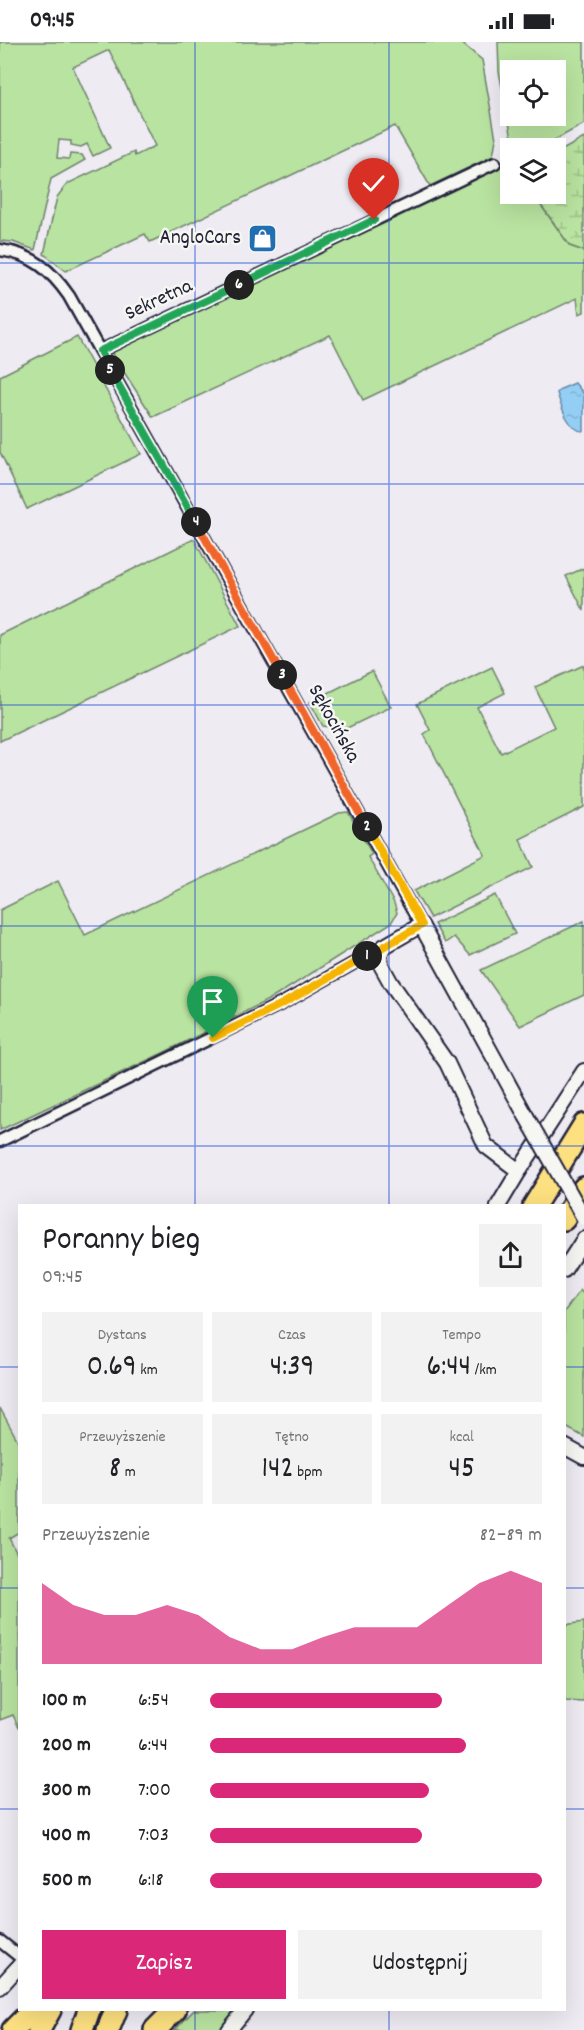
<!DOCTYPE html>
<html lang="pl">
<head>
<meta charset="utf-8">
<style>
  :root { --surface:#fff; --page:#f2f2f2; --text:#202124; --muted:#757577; --accent:#db2777 }
  body { margin:0; font-family:Dekko,sans-serif; background:var(--page); color:var(--text); height:100vh; display:flex; flex-direction:column; font-size:22px; white-space:nowrap }
  * { box-sizing:border-box; margin:0 }
  p { font-size:20px; color:var(--muted) }
  .icon { flex:none; width:33px; height:33px; fill:none; stroke:currentColor; stroke-width:2; stroke-linecap:round; stroke-linejoin:round }
  .map { position:relative; flex:1; overflow:hidden }
  .side { position:absolute; left:18px; top:1162px; width:548px; height:807px; display:flex; flex-direction:column; background:var(--surface); border-radius:0px; box-shadow:0 6px 24px #0002 }
  .side>* { flex:none }
  .buttons { position:absolute; left:500px; top:18px; display:grid; gap:12px }
  .buttons a { display:grid; place-items:center; width:66px; height:66px; border-radius:0px; background:var(--surface); box-shadow:0 6px 24px #0002; font-size:30px }
  .pin { position:absolute; display:grid; place-items:center; width:51px; height:51px; color:#fff; margin:-62px -26px; border-radius:50% 50% 50% 0; rotate:-45deg; box-shadow:0 0 6px #0007 }
  .pin .icon { rotate:45deg }
  .km { position:absolute; width:30px; height:30px; margin:-15px; border-radius:50%; background:#222; color:#fff; font-size:16px; line-height:30px; text-align:center }
  .round { display:grid; place-items:center; flex:none; width:63px; height:63px; border-radius:0px; background:var(--page) }
  .summary { display:flex; align-items:center; justify-content:space-between; height:102px; padding:0 24px }
  h1 { font-size:33px; font-weight:600; line-height:45px }
  .figures { display:grid; grid-template-columns:repeat(3,1fr); gap:9px; height:102px; padding:6px 24px }
  .figures div { display:grid; align-content:center; border-radius:0px; background:var(--page); text-align:center }
  .figures b { font-size:30px; font-weight:600 }
  .figures small { font-size:16px; font-weight:400 }
  .figures p { font-size:16px }
  .chart { height:168px; padding:12px 24px }
  .chart p { display:flex; justify-content:space-between }
  .chart svg { width:100%; height:108px; margin-top:6px; fill:var(--accent); opacity:.7 }
  .cta { display:flex; gap:12px; margin-top:auto; padding:12px 24px }
  .cta a { flex:1; height:69px; border-radius:0px; background:var(--accent); color:#fff; font-size:24px; font-weight:600; line-height:69px; text-align:center }
  .cta a+a { background:var(--page); color:var(--text) }
  ul { padding:0 24px; list-style:none; font-size:20px }
  li { display:grid; grid-template-columns:96px 72px 1fr; align-items:center; height:45px }
  li i { height:15px; border-radius:8px; background:var(--accent) }
  .status { display:flex; justify-content:space-between; align-items:center; height:42px; padding:0 30px; background:var(--surface); direction:ltr }
  .status svg { height:16px; fill:currentColor }
  .map>svg:first-child { display:block }
  .grass { fill:#b9e3a0; stroke:#6e826e; stroke-width:1.5; fill-rule:evenodd }
  .wetland { fill:url(#wetland-marsh); stroke:#6e826e; stroke-width:1.5 }
  .water { fill:url(#water-ripples); stroke:#6689aa; stroke-width:1.5 }
  .lines { fill:none; stroke-linecap:round; stroke-linejoin:round }
  .minor-casing { stroke:#22223b; stroke-width:15 }
  .tertiary-casing { stroke:#22223b; stroke-width:18 }
  .motorway-casing { stroke:#22223b; stroke-width:26 }
  .minor { stroke:#f6f6f2; stroke-width:10 }
  .tertiary { stroke:#f6f6f2; stroke-width:14 }
  .motorway { stroke:#fde080; stroke-width:21 }
  .tertiary-bridge-casing { stroke:#22223b; stroke-width:18; stroke-linecap:butt }
  .tertiary-bridge { stroke:#f6f6f2; stroke-width:14 }
  .split-1-casing { stroke:#fff; stroke-width:12 }
  .split-2-casing { stroke:#fff; stroke-width:12 }
  .split-3-casing { stroke:#fff; stroke-width:12 }
  .split-4-casing { stroke:#fff; stroke-width:12 }
  .split-5-casing { stroke:#fff; stroke-width:12 }
  .split-6-casing { stroke:#fff; stroke-width:12 }
  .split-7-casing { stroke:#fff; stroke-width:12 }
  .split-1 { stroke:#f5b400; stroke-width:8 }
  .split-2 { stroke:#f5b400; stroke-width:8 }
  .split-3 { stroke:#f0652b; stroke-width:8 }
  .split-4 { stroke:#f0652b; stroke-width:8 }
  .split-5 { stroke:#22a559; stroke-width:8 }
  .split-6 { stroke:#22a559; stroke-width:8 }
  .split-7 { stroke:#22a559; stroke-width:8 }
  .grid { fill:none; stroke:#1d4ed8; stroke-width:1.5; stroke-opacity:0.55 }
  .labels { text-anchor:middle; dominant-baseline:central; stroke-width:5; stroke-linejoin:round; paint-order:stroke }
  .poi-label { font-size:21px; fill:#22223b; stroke:#f6f6f2; text-anchor:end }
  .street-label { font-size:21px; fill:#22223b; stroke:#f6f6f2 }
</style>
</head>
<body>
<div class="status"><b>09:45</b><svg viewBox="0 0 49 12"><path d="M0 12V9h3v3zM5 12V6h3v6zM10 12V3h3v9zM15 12V0h3v12zM26 1h20v11H26zM47 4h2v5h-2z"/></svg></div>
<div class="map">
<svg width="584" height="1988" viewBox="0 0 584 1988">
  <defs>
    <pattern id="wetland-marsh" width="20" height="14" patternUnits="userSpaceOnUse" patternTransform="scale(1.5)"><rect width="20" height="14" fill="#b9e3a0"/><path d="M1 5h8M5 5V1M11 12h8M15 12V8" fill="none" stroke="#9fc28b"/></pattern>
    <pattern id="water-ripples" width="26" height="14" patternUnits="userSpaceOnUse" patternTransform="scale(1.5)"><rect width="26" height="14" fill="#94cef4"/><path d="M2 4q2-2 4 0t4 0M15 11q2-2 4 0t4 0" fill="none" stroke="#7fb1d2"/></pattern>
  </defs>
  <rect width="100%" height="100%" fill="#eeebf2"/>
  <filter id="ink" filterUnits="userSpaceOnUse"><feTurbulence type="fractalNoise" baseFrequency=".0167" numOctaves="2"/><feDisplacementMap in="SourceGraphic" scale="12" xChannelSelector="R" yChannelSelector="G"/><feConvolveMatrix kernelMatrix="1 2 1 2 8 2 1 2 1" color-interpolation-filters="sRGB"/></filter>
  <g filter="url(#ink)">
    <g class="grass">
      <polygon points="0,0 460,0 482,18 496,97 493,114 430,144 395,84 150,200 145,192 66,229 44,212 57,155 67,142 134,110 135,114 155,104 109,8 73,25 110,106 93,114 87,102 81,105 71,103 71,99 59,98 57,116 69,117 70,112 82,113 85,118 51,137 35,208 13,200 0,199"/>
      <path d="M 498,0 L 584,0 L 584,82 L 540,106 L 514,106 L 499,30 ZM 510,28 L 555,28 L 555,74 L 510,74 Z"/>
      <polygon points="510,119 510,152 533,152 570,204 584,209 584,270 579,272 577,256 363,358 330,293 153,375 111,310"/>
      <polygon points="77,295 141,412 27,467 0,410 0,334"/>
      <polygon points="194,497 240,584 0,699 0,593"/>
      <polygon points="584,526 584,569 566,534"/>
      <polygon points="584,623 584,765 520,797 533,825 430,876 414,849 485,813 424,692 430,688 417,662 492,625 505,651 477,665 501,711 554,685 535,645"/>
      <polygon points="372,629 391,665 345,687 323,684 310,660"/>
      <polygon points="348,770 372,812 368,815 394,861 397,871 391,881 274,955 165,1010 0,1088 0,868 58,839 85,893 339,771"/>
      <polygon points="495,853 515,892 470,913 454,895 445,901 434,882"/>
      <polygon points="584,879 584,953 520,984 481,928"/>
      <polygon points="580,1248 584,1253 584,1395 564,1384 564,1270"/>
      <polygon points="0,1366 19,1401 19,1490 9,1496 19,1516 19,1686 13,1673 0,1678"/>
      <polygon points="584,1580 584,1660 564,1659 564,1583"/>
      <polygon points="194,1968 236,1968 221,1988 175,1988"/>
    </g>
    <polygon class="wetland" points="584,96 584,209 570,204 533,152 555,152 555,112"/>
    <path class="water" d="M 575,341 L 584,352 L 584,389 C 569,390 561,364 557,351 L 561,347 Z"/>
    <g class="lines">
      <defs>
        <g id="minor">
          <path d="M 0,208 C 32,212 51,228 69,254 L 421,883"/>
          <polyline points="100,309 495,121"/>
          <polyline points="0,1099 283,961 383,905"/>
          <polyline points="0,1899 20,1915"/>
        </g>
        <g id="tertiary">
          <polyline points="519,1129 486,1104 447,1021 391,941 381,923 380,913 383,905 421,883 526,1074"/>
          <polyline points="498,1164 519,1129 584,1029"/>
          <polyline points="564,1228 584,1197"/>
          <polyline points="564,1404 584,1415"/>
          <polyline points="0,1945 20,1923"/>
          <polyline points="229,1988 245,1968"/>
        </g>
        <g id="motorway">
          <polyline points="534,1164 584,1083"/>
          <polyline points="564,1177 584,1146"/>
          <polyline points="13,1988 33,1968"/>
          <polyline points="39,1988 50,1968"/>
          <polyline points="82,1988 89,1968"/>
          <polyline points="108,1988 116,1968"/>
          <polyline points="155,1988 175,1968"/>
        </g>
      </defs>
      <use href="#minor" class="minor-casing"/>
      <use href="#tertiary" class="tertiary-casing"/>
      <use href="#motorway" class="motorway-casing"/>
      <use href="#minor" class="minor"/>
      <use href="#tertiary" class="tertiary"/>
      <use href="#motorway" class="motorway"/>
      <defs>
        <polyline id="tertiary-bridge" points="526,1074 584,1176"/>
      </defs>
      <use href="#tertiary-bridge" class="tertiary-bridge-casing"/>
      <use href="#tertiary-bridge" class="tertiary-bridge"/>
    </g>
  </g>
  <g class="lines" filter="url(#ink)">
    <defs>
      <polyline id="split-1" points="213,996 284,961 367,914"/>
      <polyline id="split-2" points="367,785 422,883 367,914"/>
      <polyline id="split-3" points="282,633 367,785"/>
      <polyline id="split-4" points="196,480 282,633"/>
      <polyline id="split-5" points="110,328 196,480"/>
      <polyline id="split-6" points="110,328 100,309 239,243"/>
      <polyline id="split-7" points="239,243 374,178"/>
    </defs>
    <use href="#split-1" class="split-1-casing"/>
    <use href="#split-2" class="split-2-casing"/>
    <use href="#split-3" class="split-3-casing"/>
    <use href="#split-4" class="split-4-casing"/>
    <use href="#split-5" class="split-5-casing"/>
    <use href="#split-6" class="split-6-casing"/>
    <use href="#split-7" class="split-7-casing"/>
    <use href="#split-1" class="split-1"/>
    <use href="#split-2" class="split-2"/>
    <use href="#split-3" class="split-3"/>
    <use href="#split-4" class="split-4"/>
    <use href="#split-5" class="split-5"/>
    <use href="#split-6" class="split-6"/>
    <use href="#split-7" class="split-7"/>
  </g>
  <path class="grid" d="M 195,0 L 195,1164M 389,0 L 389,1164M 0,221 L 584,221M 0,442 L 584,442M 0,663 L 584,663M 0,884 L 584,884M 0,1104 L 584,1104M 0,1325 L 20,1325M 564,1325 L 584,1325M 0,1546 L 20,1546M 564,1546 L 584,1546M 0,1767 L 20,1767M 564,1767 L 584,1767M 195,1968 L 195,1988M 389,1968 L 389,1988"/>
  <defs>
    <symbol id="shop-square" viewBox="-11 -11 22 22"><rect x="-9" y="-9" width="18" height="18" rx="4" fill="#1f6fb2" stroke="#f6f6f2"/><path d="M-5-2.5h2.3a2.7 3.5 0 0 1 5.4 0H5L5.5 6h-11ZM-1.5-2.5h3a1.5 2.3 0 0 0-3 0Z" fill="#fff"/></symbol>
  </defs>
  <g fill-rule="evenodd">
    <use href="#shop-square" x="246" y="180" width="33" height="33"/>
  </g>
  <g class="labels">
    <g class="poi-label">
      <text x="241" y="197">AngloCars</text>
    </g>
    <g class="street-label">
      <text transform="translate(159 259) rotate(-25)">Sekretna</text>
      <text transform="translate(333 682) rotate(61)">Sękocińska</text>
    </g>
  </g>
</svg>
<div class="buttons">
<a><svg class="icon" aria-label="locate" viewBox="0 0 24 24"><circle cx="12" cy="12" r="6"/><path d="M12 2v4M12 18v4M2 12h4M18 12h4"/></svg></a>
<a><svg class="icon" aria-label="layers" viewBox="0 0 24 24"><path d="M12 4l9 5-9 5-9-5zM3 14l9 5 9-5"/></svg></a>
</div>
<div class="pin" style="left:213px;top:996px;background:#1e9e55"><svg class="icon" aria-label="arrive" viewBox="0 0 24 24"><path d="M6 21V4h12l-3 4 3 4H6"/></svg></div>
<div class="pin" style="left:374px;top:178px;background:#d93025"><svg class="icon" aria-label="check" viewBox="0 0 24 24"><path d="M5 12l5 5 9-10"/></svg></div>
<b class="km" style="left:367px;top:914px">1</b>
<b class="km" style="left:367px;top:785px">2</b>
<b class="km" style="left:282px;top:633px">3</b>
<b class="km" style="left:196px;top:480px">4</b>
<b class="km" style="left:110px;top:328px">5</b>
<b class="km" style="left:239px;top:243px">6</b>
<section class="side">
<div class="summary"><div><h1>Poranny bieg</h1><p>09:45</p></div><a class="round"><svg class="icon" aria-label="share" viewBox="0 0 24 24"><path d="M12 15V3M7 8l5-5 5 5M5 13v7h14v-7"/></svg></a></div>
<div class="figures">
<div><p>Dystans</p><b>0.69<small> km</small></b></div>
<div><p>Czas</p><b>4:39</b></div>
<div><p>Tempo</p><b>6:44<small> /km</small></b></div>
</div>
<div class="figures">
<div><p>Przewyższenie</p><b>8<small> m</small></b></div>
<div><p>Tętno</p><b>142<small> bpm</small></b></div>
<div><p>kcal</p><b>45</b></div>
</div>
<div class="chart"><p><span>Przewyższenie</span>82–89 m</p>
<svg viewBox="0 0 160 44" preserveAspectRatio="none"><path d="M0 44V11L10 20L20 24L30 24L40 20L50 24L60 33L70 38L80 38L90 33L100 29L110 29L120 29L130 20L140 11L150 6L160 11V44z"/></svg>
</div>
<ul>
<li><b>100 m</b>6:54<i style="width:70%"></i></li>
<li><b>200 m</b>6:44<i style="width:77%"></i></li>
<li><b>300 m</b>7:00<i style="width:66%"></i></li>
<li><b>400 m</b>7:03<i style="width:64%"></i></li>
<li><b>500 m</b>6:18<i style="width:100%"></i></li>
</ul>
<div class="cta"><a>Zapisz</a><a>Udostępnij</a></div>
</section>
</div>
</body>
</html>
